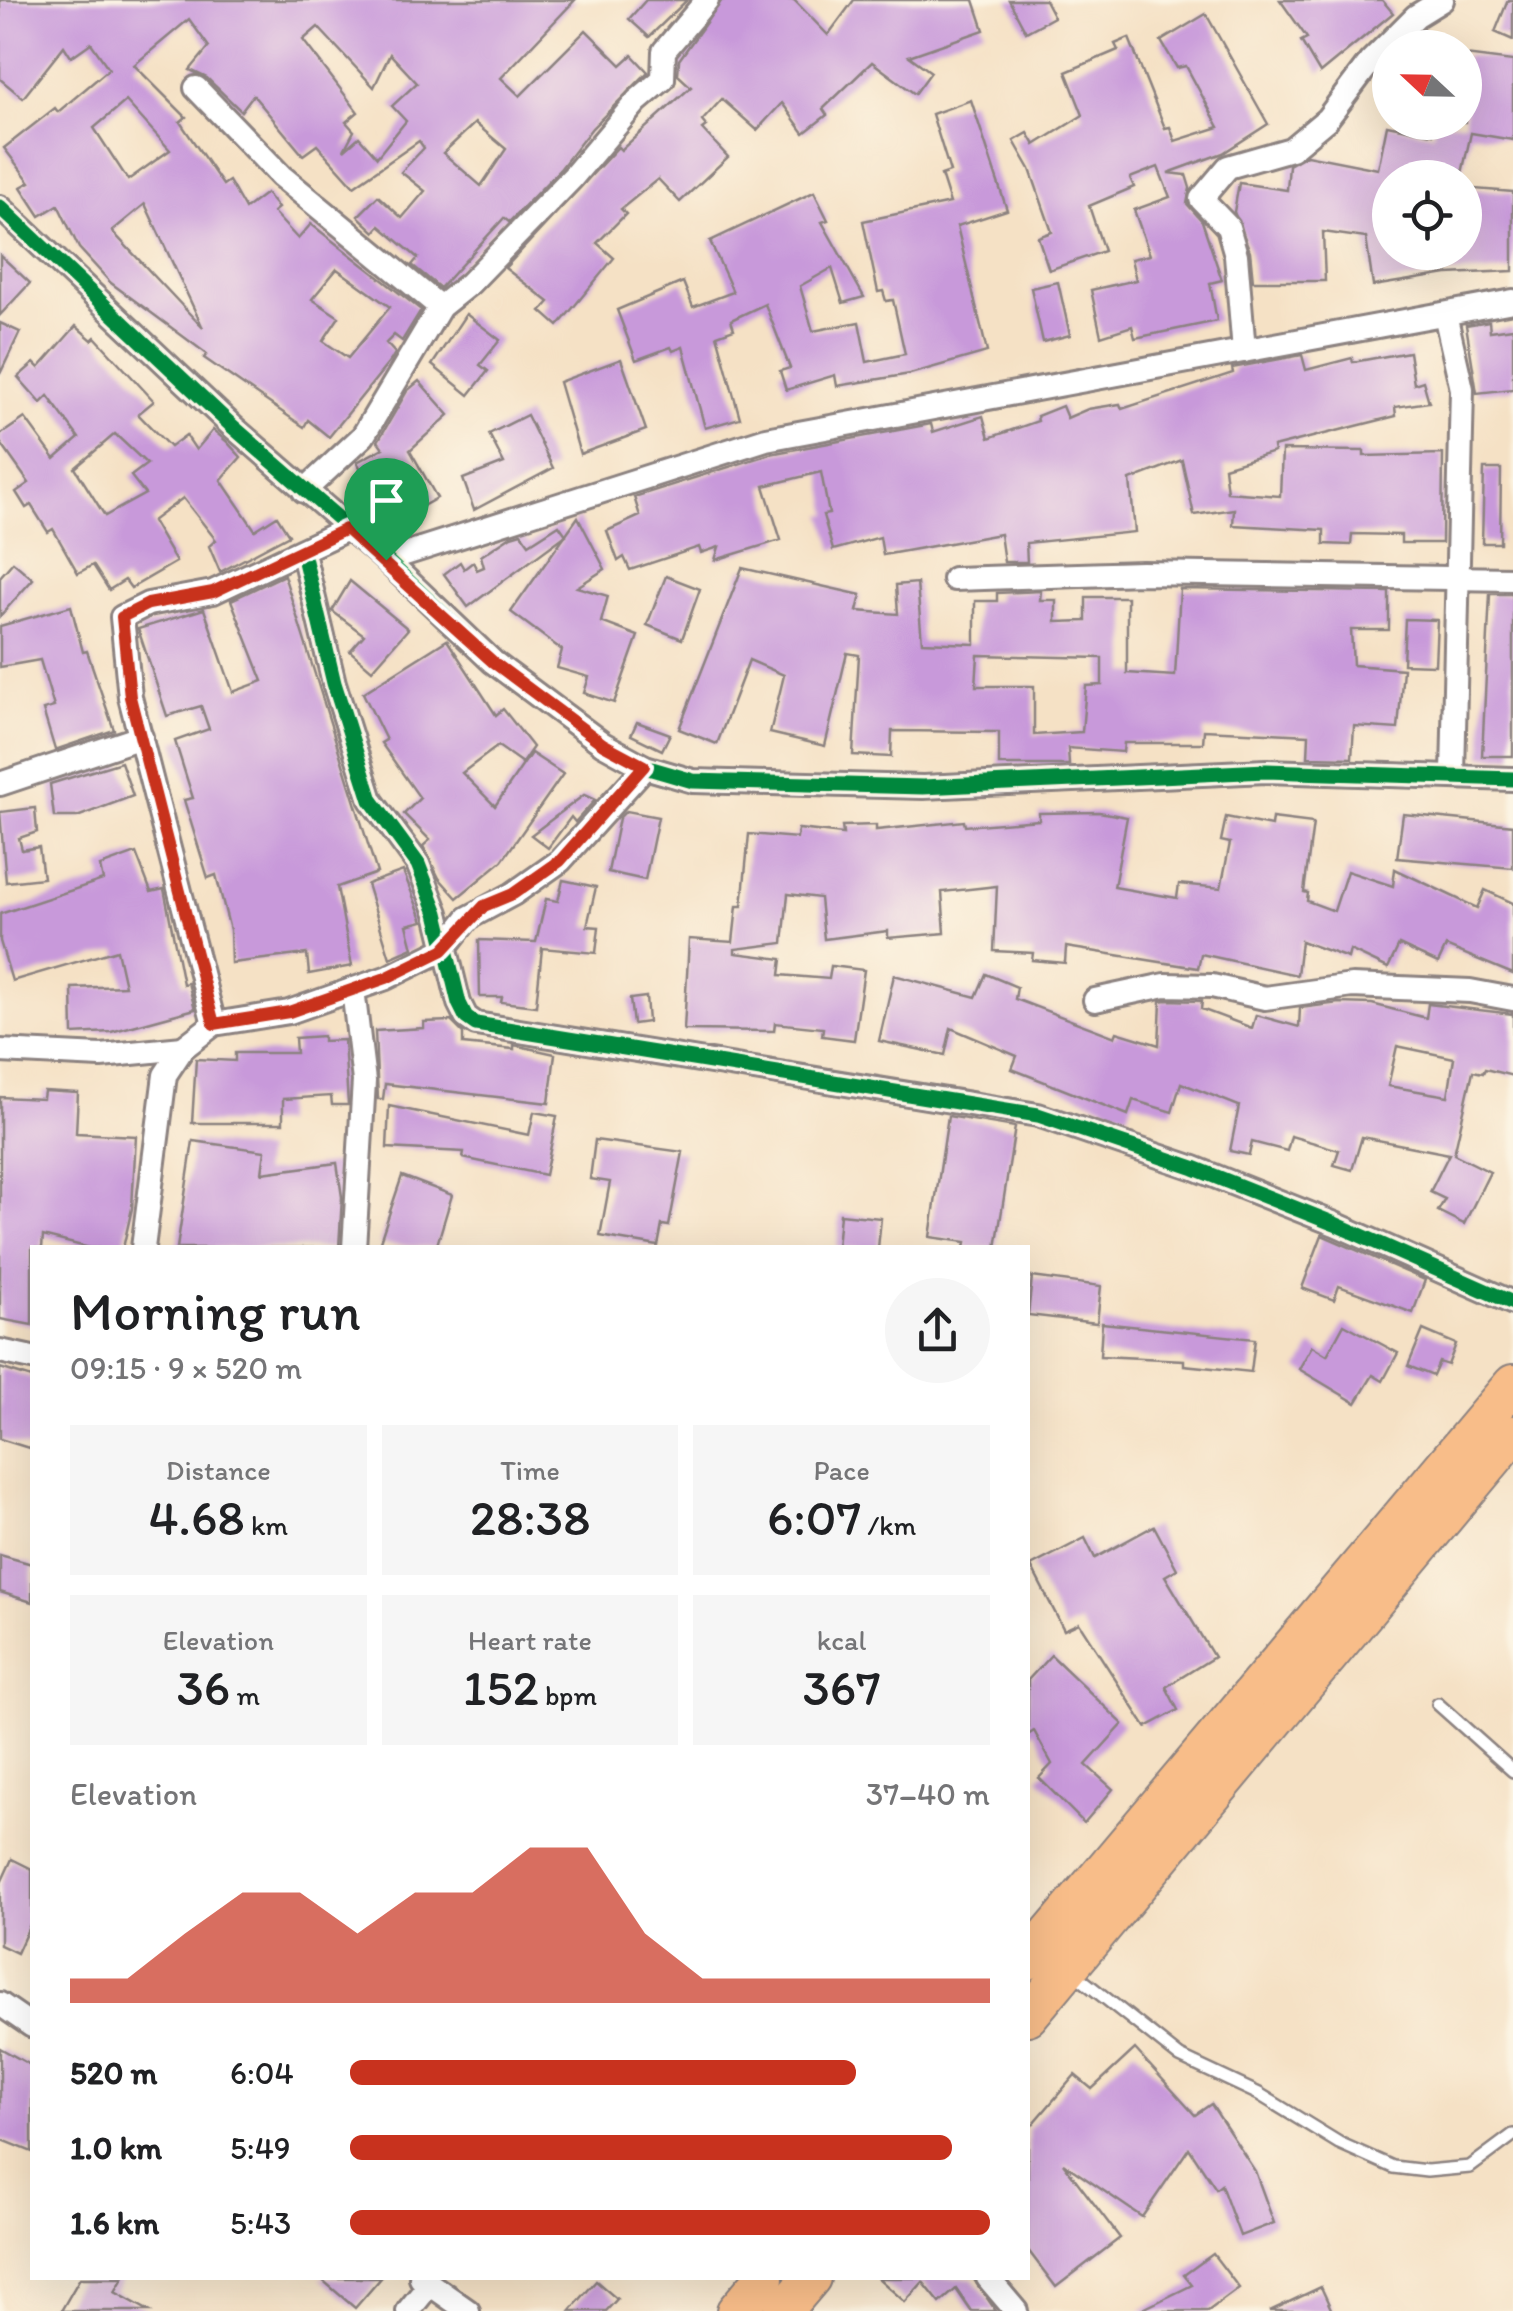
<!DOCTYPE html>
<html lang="en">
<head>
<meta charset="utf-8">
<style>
  :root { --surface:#fff; --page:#f6f6f6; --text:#202124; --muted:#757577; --accent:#c8321e }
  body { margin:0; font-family:Itim,sans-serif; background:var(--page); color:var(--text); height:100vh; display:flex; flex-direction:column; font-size:38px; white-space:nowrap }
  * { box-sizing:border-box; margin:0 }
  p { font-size:32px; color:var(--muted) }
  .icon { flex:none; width:55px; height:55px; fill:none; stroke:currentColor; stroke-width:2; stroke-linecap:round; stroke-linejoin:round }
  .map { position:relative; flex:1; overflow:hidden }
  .drawer { position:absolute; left:30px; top:1245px; width:1000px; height:1035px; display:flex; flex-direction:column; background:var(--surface); border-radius:0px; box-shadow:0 10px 40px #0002 }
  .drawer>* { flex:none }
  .needle { width:65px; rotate:292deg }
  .buttons { position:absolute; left:1372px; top:30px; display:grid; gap:20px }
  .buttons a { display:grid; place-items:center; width:110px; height:110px; border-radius:50%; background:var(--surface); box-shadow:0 10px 40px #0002; font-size:50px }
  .pin { position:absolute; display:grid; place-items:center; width:85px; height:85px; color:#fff; margin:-102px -42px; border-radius:50% 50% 50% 0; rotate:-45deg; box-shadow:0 0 10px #0007 }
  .pin .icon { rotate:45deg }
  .round { display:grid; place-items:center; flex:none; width:105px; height:105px; border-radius:52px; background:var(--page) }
  .summary { display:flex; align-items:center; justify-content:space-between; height:170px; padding:0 40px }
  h1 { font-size:55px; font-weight:600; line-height:75px }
  .stats { display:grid; grid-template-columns:repeat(3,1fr); gap:15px; height:170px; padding:10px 40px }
  .stats div { display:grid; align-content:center; border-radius:0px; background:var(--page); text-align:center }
  .stats b { font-size:50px; font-weight:600 }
  .stats small { font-size:28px; font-weight:400 }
  .stats p { font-size:28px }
  .chart { height:280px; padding:20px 40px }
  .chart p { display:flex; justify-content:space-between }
  .chart svg { width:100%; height:180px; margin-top:10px; fill:var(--accent); opacity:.7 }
  ul { padding:0 40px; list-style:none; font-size:32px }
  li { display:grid; grid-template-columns:160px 120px 1fr; align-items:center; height:75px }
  li i { height:25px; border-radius:12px; background:var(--accent) }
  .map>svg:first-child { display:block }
  .building { fill:#c899da; fill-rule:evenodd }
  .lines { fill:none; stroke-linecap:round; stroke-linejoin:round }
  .service-casing { stroke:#8c8280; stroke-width:16 }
  .minor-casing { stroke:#8c8280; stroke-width:28 }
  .primary-casing { stroke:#8c8280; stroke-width:42 }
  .service { stroke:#fff; stroke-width:11 }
  .minor { stroke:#fff; stroke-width:22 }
  .primary { stroke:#f8bd89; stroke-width:38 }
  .cycleway-casing { stroke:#fcf5e5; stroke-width:21 }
  .cycleway { stroke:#00873e; stroke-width:15 }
  .route-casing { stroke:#fff; stroke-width:20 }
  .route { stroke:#c8321e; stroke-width:12 }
</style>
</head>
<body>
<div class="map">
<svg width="1513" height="2311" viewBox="0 0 1513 2311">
  <rect width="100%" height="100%" fill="#fcf5e5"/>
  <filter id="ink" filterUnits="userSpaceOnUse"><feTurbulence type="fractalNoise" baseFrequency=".01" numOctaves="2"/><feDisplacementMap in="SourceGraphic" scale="20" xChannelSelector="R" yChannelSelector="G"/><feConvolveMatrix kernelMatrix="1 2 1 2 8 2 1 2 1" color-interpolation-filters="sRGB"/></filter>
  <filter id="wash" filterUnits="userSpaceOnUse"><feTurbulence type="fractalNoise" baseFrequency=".0048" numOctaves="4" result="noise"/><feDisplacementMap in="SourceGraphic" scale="40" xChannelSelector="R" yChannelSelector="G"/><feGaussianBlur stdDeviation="2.25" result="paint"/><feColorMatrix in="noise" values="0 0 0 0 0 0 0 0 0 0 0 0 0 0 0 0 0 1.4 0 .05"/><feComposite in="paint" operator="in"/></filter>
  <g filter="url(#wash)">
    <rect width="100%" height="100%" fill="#f5e1c5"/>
    <g id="blocks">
      <g class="building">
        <path d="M 0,0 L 575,0 L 501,78 L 520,96 L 586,30 L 621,65 L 632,55 L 648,72 L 592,128 L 561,168 L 509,222 L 504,218 L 440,288 L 412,265 L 418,258 L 380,226 L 375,232 L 358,216 L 378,196 L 402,218 L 425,191 L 401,172 L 424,148 L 419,141 L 354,186 L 317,145 L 303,155 L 253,95 L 241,111 L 207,78 L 190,70 L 209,47 L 189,19 L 134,65 L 186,117 L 180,122 L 223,185 L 229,181 L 245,209 L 266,193 L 278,208 L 273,212 L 298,239 L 311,224 L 421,310 L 402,341 L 394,335 L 386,343 L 395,353 L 391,360 L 329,437 L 308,420 L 304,427 L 217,367 L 204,358 L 207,354 L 111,283 L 79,248 L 58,205 L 40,216 L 21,187 L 30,182 L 4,148 L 55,108 L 58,112 L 109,69 L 91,43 L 71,57 L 64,46 L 23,98 L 0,79 ZM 318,27 L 374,87 L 390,54 L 417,83 L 392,106 L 406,121 L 377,157 L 359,137 L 344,150 L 354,131 L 346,122 L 358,112 L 303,40 ZM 126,101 L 170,150 L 128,180 L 94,128 ZM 475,123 L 506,149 L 481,186 L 443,153 ZM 145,204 L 203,328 L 112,231 ZM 337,269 L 390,307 L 348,358 L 323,341 L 339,317 L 312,299 Z"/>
        <polygon points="646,0 687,0 649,37 629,19"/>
        <polygon points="722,0 794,0 828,35 854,0 974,0 984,30 909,56 931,72 915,94 872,62 823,109 827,115 804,133 782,103 757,130 722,99 702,121 706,126 702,129 728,157 680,202 658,179 621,209 626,214 597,243 614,258 558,326 541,311 549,302 505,268 618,147 621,150 691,87 678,75 679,60"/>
        <polygon points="1009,0 1045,0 1054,17 1026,32"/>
        <polygon points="1280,0 1382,0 1393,13 1320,73 1301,41 1307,38"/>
        <polygon points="1508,0 1513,0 1513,40 1495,32"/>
        <polygon points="1206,14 1268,124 1223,153 1168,173 1186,175 1190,188 1187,204 1202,221 1222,280 1210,283 1217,321 1135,338 1132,326 1101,336 1091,290 1136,280 1131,259 1150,255 1134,210 1170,197 1158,167 1130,178 1134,187 1089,206 1104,251 1049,270 1038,237 1052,232 1030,169 1014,141 1028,133 1035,145 1083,115 1066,72 1118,50 1115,44 1129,38 1165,128 1170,127 1175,141 1219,127 1186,66 1177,68 1161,41"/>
        <polygon points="1465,55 1513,61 1513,140 1471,133 1461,178 1390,178 1390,252 1465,252 1465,238 1471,238 1475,189 1513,192 1513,271 1447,274 1373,286 1366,238 1323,232 1325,281 1253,281 1250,251 1234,212 1239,183 1287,190 1289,165 1307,155 1378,169 1387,125 1433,134 1436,122 1465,122"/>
        <polygon points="971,100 1007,210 957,226 987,352 910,374 837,386 835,375 786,390 780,371 790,368 765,304 731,320 734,329 717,335 740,418 705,428 683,347 673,351 671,347 636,360 617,310 683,282 693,307 733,292 710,241 814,192 828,220 822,222 864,297 843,303 832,268 800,286 813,331 859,322 867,362 905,354 893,300 886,301 883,291 878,292 863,221 950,203 941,175 950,172 932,114"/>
        <polygon points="0,255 30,283 0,315"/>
        <polygon points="1058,282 1070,335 1043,342 1031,288"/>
        <polygon points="466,314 500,340 480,365 488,371 469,395 432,365"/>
        <polygon points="1489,321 1490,331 1513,328 1513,389 1477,393 1466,325"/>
        <polygon points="0,323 20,332 0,374"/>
        <path d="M 76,326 L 92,340 L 95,337 L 154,401 L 138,414 L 170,447 L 186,435 L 196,450 L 213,430 L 226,441 L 241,457 L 221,480 L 255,530 L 277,516 L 289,535 L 220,572 L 209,546 L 216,540 L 183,498 L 152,521 L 176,562 L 131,588 L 125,580 L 109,590 L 93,565 L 78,573 L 53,529 L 48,532 L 31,505 L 26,508 L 16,492 L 29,483 L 0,442 L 0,435 L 25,418 L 55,459 L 79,438 L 48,396 L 41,403 L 18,377 L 34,363 L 39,368 ZM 115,434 L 147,464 L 131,476 L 145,494 L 105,516 L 75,468 Z"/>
        <polygon points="1409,352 1414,384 1423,381 1429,402 1395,407 1396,416 1273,447 1274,452 1224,467 1227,492 1280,496 1282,450 1364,451 1364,456 1443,454 1442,543 1401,543 1401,535 1352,534 1351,545 1324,544 1324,530 1233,525 1234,509 1194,515 1182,460 1130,480 1135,532 1026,543 1027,562 1004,562 1000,534 883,555 880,537 833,550 823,515 829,514 821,472 764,486 781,540 715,560 719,547 701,553 699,547 630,570 624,557 618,561 607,531 640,516 634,497 770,454 931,424 933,432 983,416 989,438 1038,421 1037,416 1062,406 1067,418 1088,409 1120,404 1122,409 1233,373 1232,368 1302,355 1306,370 1352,358 1353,362"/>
        <polygon points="621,359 646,430 580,454 559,382"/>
        <polygon points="419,381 449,415 410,450 437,498 392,523 357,462 383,448 378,441 407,391"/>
        <polygon points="527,415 553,468 474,510 463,479 504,463 489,434"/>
        <polygon points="1484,469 1501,469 1500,543 1482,543"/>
        <polygon points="578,517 605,569 577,587 608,596 601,622 638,636 614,703 584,693 589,677 557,668 562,650 511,612"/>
        <polygon points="559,525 566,535 468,607 444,574 460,562 464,569 473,562 477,570 484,567 481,556 511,536 521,533 529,544"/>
        <polygon points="13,562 33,579 0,616 0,577"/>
        <path d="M 742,568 L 861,595 L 857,611 L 898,614 L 896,585 L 917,583 L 922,642 L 975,644 L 975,601 L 997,601 L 997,593 L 1041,591 L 1040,600 L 1056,600 L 1056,622 L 1086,621 L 1086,597 L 1127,597 L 1127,673 L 1175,676 L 1180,589 L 1389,592 L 1389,630 L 1351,630 L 1353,665 L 1403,669 L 1398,729 L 1354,726 L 1352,758 L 1308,757 L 1309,735 L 1204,730 L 1203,743 L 1124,743 L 1123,752 L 1068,748 L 1069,765 L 999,765 L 999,732 L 892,731 L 891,757 L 853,755 L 859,655 L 847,653 L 825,746 L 770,733 L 784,675 L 749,660 L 717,744 L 679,729 ZM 978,655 L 1102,658 L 1102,685 L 1086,686 L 1082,732 L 1034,735 L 1034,686 L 976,686 Z"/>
        <polygon points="284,575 377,873 337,887 352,966 309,974 307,954 231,963 230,930 216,875 208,878 184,800 193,798 175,741 209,729 201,706 167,716 138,629 204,609 233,692 263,681 231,600"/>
        <polygon points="666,576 700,589 682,639 647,625"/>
        <polygon points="350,581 408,629 372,670 350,651 364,635 332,611"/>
        <polygon points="1490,594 1513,594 1513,756 1482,756"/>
        <polygon points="71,606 83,652 87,651 114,730 55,750 43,710 54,707 40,660 0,667 0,626"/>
        <polygon points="1405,619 1437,620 1435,665 1403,664"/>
        <polygon points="447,640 496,715 503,709 533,747 522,763 498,746 462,773 495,806 531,753 563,774 502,861 457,898 439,878 423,846 430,840 404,814 420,798 381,743 386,740 363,693"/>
        <polygon points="637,722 670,734 662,750 631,735"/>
        <polygon points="121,762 133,796 77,817 54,817 50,784"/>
        <polygon points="584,795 595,800 575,822 571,817 548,848 531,835"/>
        <polygon points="35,808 37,832 19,838 22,850 39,847 43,878 6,882 0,812"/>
        <polygon points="626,811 658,817 645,880 608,872 619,818"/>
        <polygon points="1099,812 1127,817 1114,887 1177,898 1179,884 1221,888 1230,843 1221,841 1226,817 1271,826 1272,818 1313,823 1304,892 1308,893 1307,901 1334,911 1347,871 1393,886 1395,869 1477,908 1485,890 1513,903 1513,974 1446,946 1438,963 1399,945 1388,968 1350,950 1348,958 1301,941 1297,975 1201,954 1198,968 1066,947 1065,963 1032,960 1033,953 994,951 997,886 942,892 945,933 888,938 888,931 824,939 820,898 788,894 783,943 735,949 735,953 782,959 780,975 829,979 831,966 864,970 854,1040 822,1036 823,1028 775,1023 774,1031 684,1030 689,939 733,942 737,906 742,906 749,834 797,838 798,829 843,834 842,826 876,825 876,830 964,821 965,826 1039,820 1039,813"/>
        <polygon points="1403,814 1513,825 1513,868 1397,858"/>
        <polygon points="136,853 151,892 164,889 183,984 188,983 195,1009 111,1032 73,1034 72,988 125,986 117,950 12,981 0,941 0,914 103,880 100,866"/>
        <polygon points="403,871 423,921 407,925 413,948 390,958 367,884"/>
        <polygon points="563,880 596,887 587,926 599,927 596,953 542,948 536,1006 501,1002 502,997 480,997 479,940 536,942 546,899 558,901"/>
        <path d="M 986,974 L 1017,987 L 1015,999 L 1115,1037 L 1117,1032 L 1159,1045 L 1161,1001 L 1166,1000 L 1202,1001 L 1201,1009 L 1252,1028 L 1256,1015 L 1299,1027 L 1300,1008 L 1339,1003 L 1372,1004 L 1426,1018 L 1428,1004 L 1513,1014 L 1513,1076 L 1485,1069 L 1483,1073 L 1473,1071 L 1454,1154 L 1490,1172 L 1464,1224 L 1438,1211 L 1445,1199 L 1430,1192 L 1449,1154 L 1362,1137 L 1352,1170 L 1334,1165 L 1339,1150 L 1291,1136 L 1287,1151 L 1252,1142 L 1249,1155 L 1230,1151 L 1239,1106 L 1181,1083 L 1172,1112 L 1133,1100 L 1128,1115 L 1012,1069 L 1017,1056 L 951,1028 L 945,1055 L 879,1041 L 894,975 L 976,997 ZM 1397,1046 L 1454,1058 L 1448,1096 L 1388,1086 Z"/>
        <polygon points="646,997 648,1022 633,1024 630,999"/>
        <polygon points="451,1021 463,1033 463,1044 514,1049 514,1045 555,1054 549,1103 385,1084 383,1099 378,1099 375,1031 424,1028 424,1022"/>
        <polygon points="323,1036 323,1041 344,1040 348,1105 332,1105 331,1096 283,1099 283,1123 192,1123 196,1059 235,1061 235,1053 296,1053 295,1038"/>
        <polygon points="44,1091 78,1093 76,1133 136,1136 134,1171 132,1208 123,1248 90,1248 43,1236 42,1248 32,1248 32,1325 0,1319 0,1097 43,1099"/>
        <polygon points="389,1106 529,1135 534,1112 557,1116 545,1175 463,1158 464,1152 387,1148"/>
        <polygon points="948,1116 1015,1127 996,1248 965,1248 966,1242 930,1237"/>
        <polygon points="595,1140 683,1152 669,1226 662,1225 658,1246 600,1236 610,1182 590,1179"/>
        <polygon points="193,1141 265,1151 262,1173 337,1163 342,1197 339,1248 177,1248"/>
        <polygon points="402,1176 452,1195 436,1248 379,1244"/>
        <polygon points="840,1214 881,1218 878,1248 837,1248"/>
        <polygon points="1322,1235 1425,1280 1413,1313 1339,1286 1334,1300 1302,1288"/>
        <polygon points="1032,1277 1101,1286 1097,1323 1028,1315"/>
        <polygon points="1102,1323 1255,1339 1251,1372 1184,1365 1184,1360 1100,1356"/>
        <polygon points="1344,1324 1398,1353 1383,1381 1373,1375 1356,1403 1299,1369 1312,1346 1327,1355"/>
        <polygon points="1423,1330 1456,1344 1448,1365 1439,1362 1433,1376 1408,1366"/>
        <polygon points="0,1368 32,1378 32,1449 0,1439"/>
        <polygon points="1154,1526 1177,1569 1165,1576 1214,1657 1166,1687 1178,1710 1146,1727 1079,1623 1064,1630 1031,1566 1085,1538 1095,1558"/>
        <polygon points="0,1555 32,1564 32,1602 0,1592"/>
        <polygon points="1051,1655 1123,1724 1086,1765 1113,1789 1084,1823 1039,1778 1052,1764 1034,1731 1028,1735 1028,1680"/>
        <polygon points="12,1859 32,1869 32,1920 17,1953 0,1945 0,1885"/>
        <polygon points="0,2048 32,2066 32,2152 0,2139"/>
        <polygon points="1135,2049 1195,2115 1211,2104 1255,2171 1274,2223 1240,2236 1221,2185 1216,2189 1189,2148 1142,2217 1063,2163 1120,2238 1056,2287 1028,2250 1028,2130 1075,2075 1092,2089"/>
        <polygon points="1213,2254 1239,2288 1208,2311 1139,2311 1192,2285 1184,2275"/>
        <polygon points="80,2278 123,2278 115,2292 149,2311 61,2311"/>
        <polygon points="320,2278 381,2278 355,2308"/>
        <polygon points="878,2278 973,2278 996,2311 971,2311 956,2289 940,2303 923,2282 905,2302"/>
        <polygon points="596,2281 617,2299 606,2311 570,2311"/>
        <polygon points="1321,2287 1332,2311 1270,2311"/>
      </g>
    </g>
  </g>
  <g filter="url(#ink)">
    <use href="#blocks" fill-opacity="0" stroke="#8c8280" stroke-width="2.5"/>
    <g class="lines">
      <defs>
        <g id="service">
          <polyline points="1438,1704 1513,1771"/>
          <polyline points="1071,1971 1180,2057 1259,2094 1339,2143 1393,2167 1427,2171 1470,2167 1513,2135"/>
        </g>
        <g id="minor">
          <polyline points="196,88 281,176 440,307"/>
          <polyline points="0,207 232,426 386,560 493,662 603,744 645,767 693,781 923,787 1266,771 1513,779"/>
          <polyline points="1445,314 1462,389 1453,774"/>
          <polyline points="1244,351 1236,255 1228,227 1201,199 1228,167 1291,149 1327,119 1370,62 1416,16 1442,0"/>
          <polyline points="304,491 363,436 440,307 470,283 572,178 637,101 663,79 664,51 707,0"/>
          <polyline points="303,553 334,683 371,800 418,864 437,913 459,1003 466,1017 476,1024 1038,1115 1194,1168 1335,1224 1513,1303"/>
          <polyline points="386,560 766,439 1513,301"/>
          <polyline points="954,579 1142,573 1513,579"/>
          <polyline points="0,784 141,737"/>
          <polyline points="353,989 364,1081 354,1248"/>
          <polyline points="1095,1000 1165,985 1212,986 1265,998 1352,986 1470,991 1513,999"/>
          <polyline points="214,1024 130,697 122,617 148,604 213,592 347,529"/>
          <polyline points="0,1051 101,1056 183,1048"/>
          <polyline points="143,1248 165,1075 183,1048 214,1024 289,1012 386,978 443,950 468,918 513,894 560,861 645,767"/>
          <polyline points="0,1351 32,1358"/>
          <polyline points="0,2004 32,2026"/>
          <polyline points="421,2278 468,2311"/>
          <polyline points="988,2278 1016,2311"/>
          <polyline points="408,2311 430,2284"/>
        </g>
        <g id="primary">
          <polyline points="1028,1960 1513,1384"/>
          <polyline points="1028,2016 1513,1435"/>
          <polyline points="736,2311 764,2278"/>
          <polyline points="783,2311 811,2278"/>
        </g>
      </defs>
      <use href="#service" class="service-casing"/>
      <use href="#minor" class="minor-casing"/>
      <use href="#primary" class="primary-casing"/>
      <use href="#service" class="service"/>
      <use href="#minor" class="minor"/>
      <use href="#primary" class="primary"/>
      <defs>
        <g id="cycleway">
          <polyline points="0,207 232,426 386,560 493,662 603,744 645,767 693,781 923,787 1266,771 1513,779"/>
          <polyline points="303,553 334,683 371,800 418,864 437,913 459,1003 466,1017 476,1024 1038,1115 1194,1168 1335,1224 1513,1303"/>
        </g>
      </defs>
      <use href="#cycleway" class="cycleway-casing"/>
      <use href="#cycleway" class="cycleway"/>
    </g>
  </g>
  <g class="lines" filter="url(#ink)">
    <defs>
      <polygon id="route" points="346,529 493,662 603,744 644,766 560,861 513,894 484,906 443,950 386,978 289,1012 214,1024 130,697 122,617 148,604 213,592"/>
    </defs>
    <use href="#route" class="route-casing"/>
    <use href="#route" class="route"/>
  </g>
</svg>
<div class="buttons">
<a><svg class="needle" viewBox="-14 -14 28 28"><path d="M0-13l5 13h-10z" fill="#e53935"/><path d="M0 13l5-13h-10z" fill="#757577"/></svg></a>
<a><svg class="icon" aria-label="locate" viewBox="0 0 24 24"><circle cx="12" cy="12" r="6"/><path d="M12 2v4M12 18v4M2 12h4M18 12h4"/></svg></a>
</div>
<div class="pin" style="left:386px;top:560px;background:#1e9e55"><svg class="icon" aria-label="arrive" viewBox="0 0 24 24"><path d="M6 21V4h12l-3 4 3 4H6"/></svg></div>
<section class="drawer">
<div class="summary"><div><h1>Morning run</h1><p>09:15 · 9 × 520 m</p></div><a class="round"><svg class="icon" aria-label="share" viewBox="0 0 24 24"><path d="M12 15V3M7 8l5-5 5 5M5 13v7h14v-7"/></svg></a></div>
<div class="stats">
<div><p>Distance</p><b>4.68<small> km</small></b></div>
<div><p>Time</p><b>28:38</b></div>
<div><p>Pace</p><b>6:07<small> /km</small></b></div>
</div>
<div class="stats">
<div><p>Elevation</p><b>36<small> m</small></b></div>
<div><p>Heart rate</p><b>152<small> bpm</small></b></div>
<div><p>kcal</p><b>367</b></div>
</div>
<div class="chart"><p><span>Elevation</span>37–40 m</p>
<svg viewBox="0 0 160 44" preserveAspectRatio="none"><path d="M0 44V38L10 38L20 27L30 17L40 17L50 27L60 17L70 17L80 6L90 6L100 27L110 38L120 38L130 38L140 38L150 38L160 38V44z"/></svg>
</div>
<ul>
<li><b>520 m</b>6:04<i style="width:79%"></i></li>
<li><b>1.0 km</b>5:49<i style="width:94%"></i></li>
<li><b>1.6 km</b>5:43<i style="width:100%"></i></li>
</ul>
</section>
</div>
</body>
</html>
